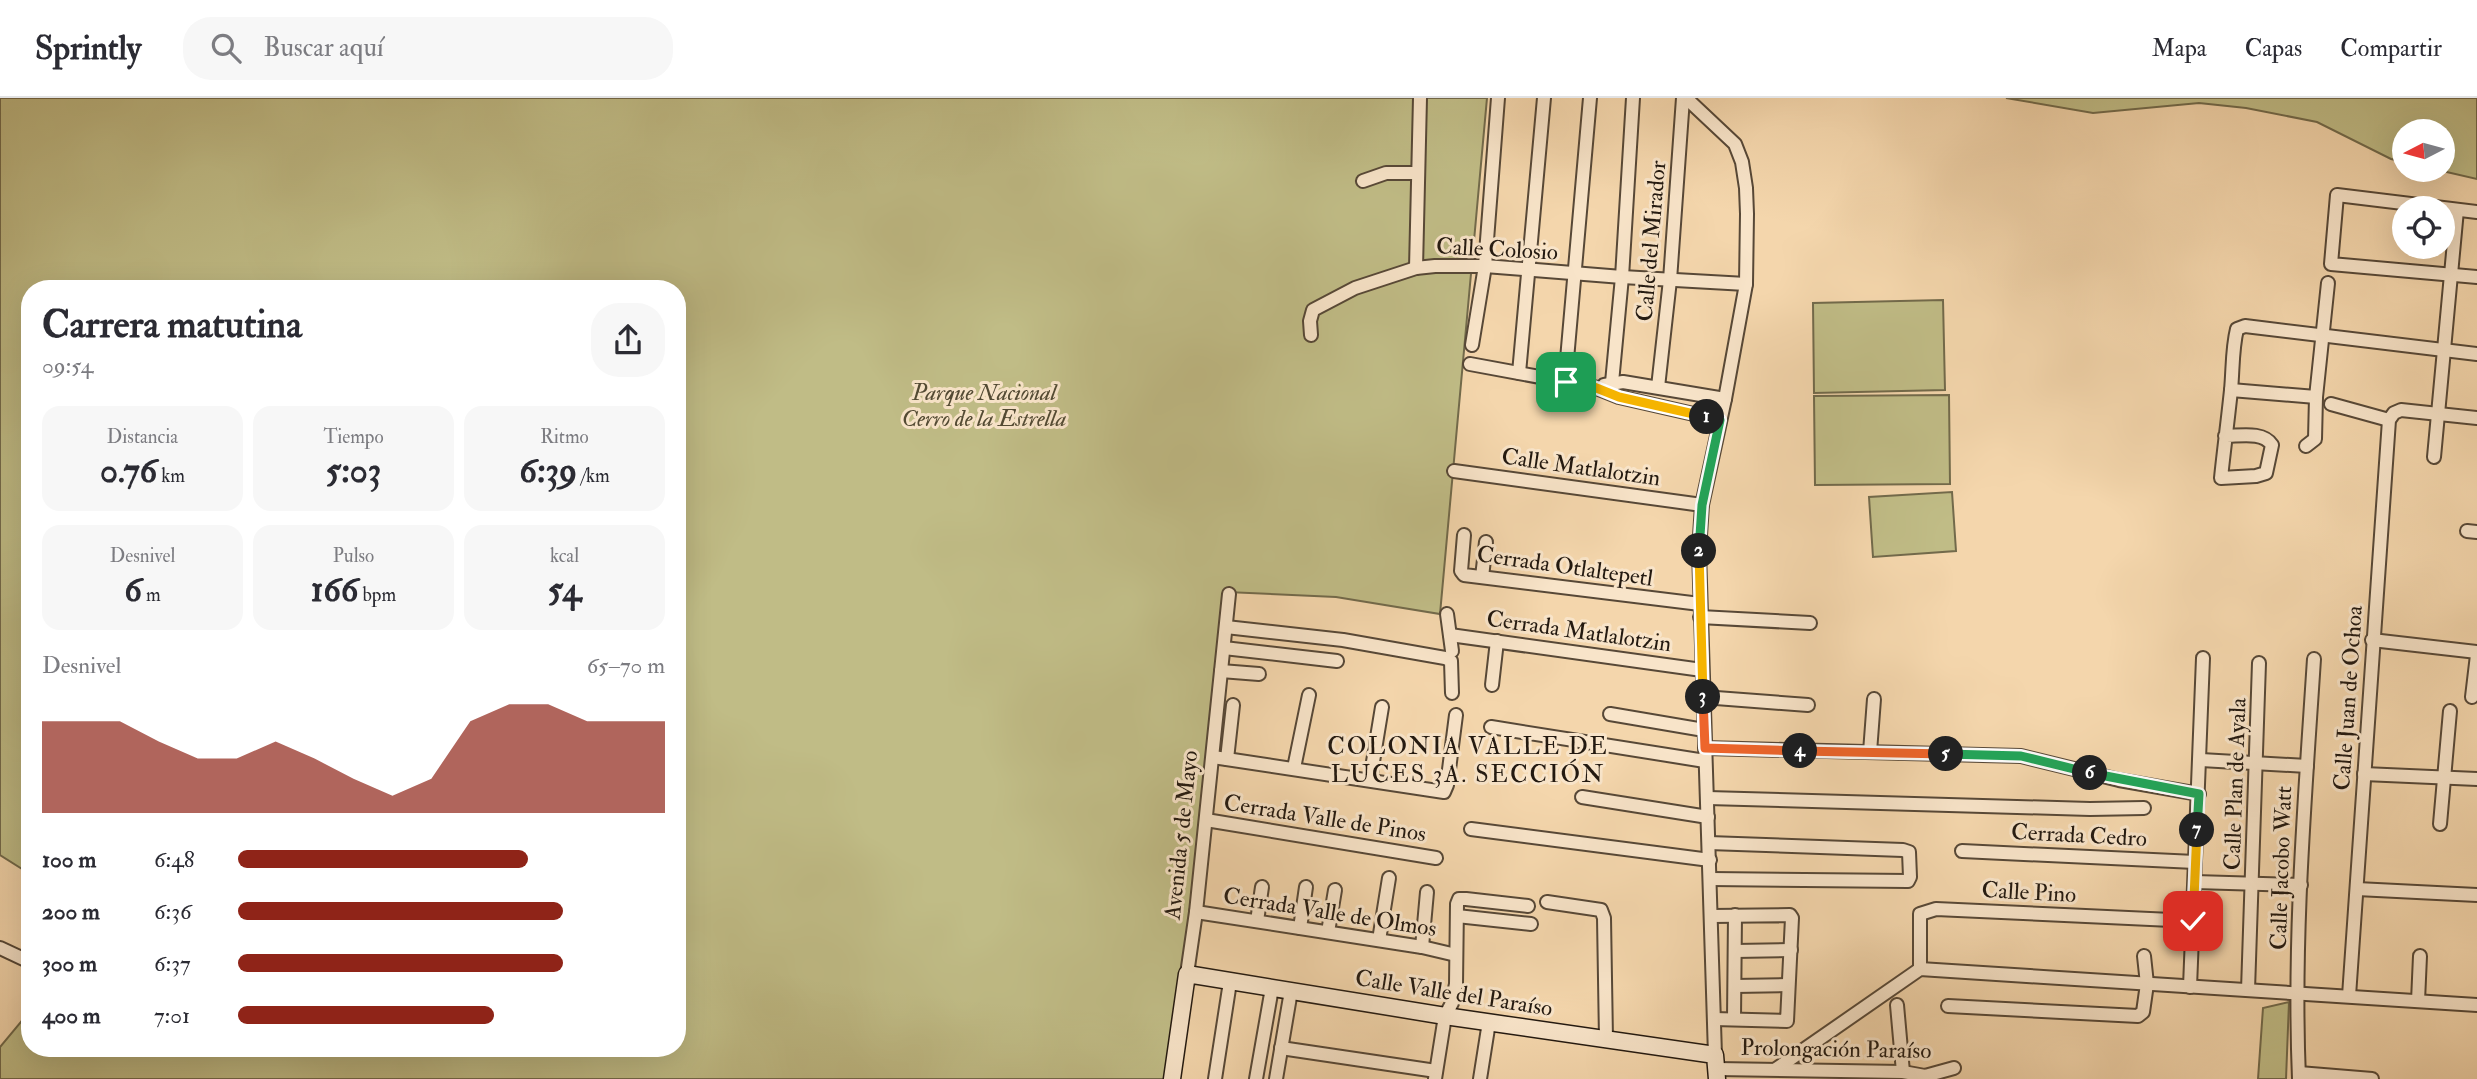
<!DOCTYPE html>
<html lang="es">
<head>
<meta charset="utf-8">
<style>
  :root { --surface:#fff; --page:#f7f7f7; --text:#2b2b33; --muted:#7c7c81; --line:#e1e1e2; --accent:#8f2418 }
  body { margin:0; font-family:"IM FELL Double Pica",serif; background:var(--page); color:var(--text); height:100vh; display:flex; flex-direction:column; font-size:26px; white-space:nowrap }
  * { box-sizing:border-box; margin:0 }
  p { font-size:23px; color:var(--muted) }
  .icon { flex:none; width:38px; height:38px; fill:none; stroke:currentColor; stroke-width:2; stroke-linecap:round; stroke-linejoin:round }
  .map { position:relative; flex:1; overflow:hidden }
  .sheet { position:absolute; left:21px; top:182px; width:665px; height:777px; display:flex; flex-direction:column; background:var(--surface); border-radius:28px; box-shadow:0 7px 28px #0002 }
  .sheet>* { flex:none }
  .needle { width:46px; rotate:264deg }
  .tools { position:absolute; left:2392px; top:21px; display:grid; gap:14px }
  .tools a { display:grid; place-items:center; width:63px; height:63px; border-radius:50%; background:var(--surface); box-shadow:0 7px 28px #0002; font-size:35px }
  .pin { position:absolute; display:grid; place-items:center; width:60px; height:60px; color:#fff; margin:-30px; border-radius:14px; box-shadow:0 4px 10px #0006 }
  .km { position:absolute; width:35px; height:35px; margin:-18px; border-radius:50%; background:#222; color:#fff; font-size:19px; line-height:35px; text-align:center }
  .round { display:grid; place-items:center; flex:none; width:74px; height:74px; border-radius:28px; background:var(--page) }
  .summary { display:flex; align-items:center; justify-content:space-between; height:119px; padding:0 21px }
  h1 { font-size:38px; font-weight:800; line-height:52px }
  .metrics { display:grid; grid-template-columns:repeat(3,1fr); gap:10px; height:119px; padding:7px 21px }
  .metrics div { display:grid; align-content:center; border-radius:18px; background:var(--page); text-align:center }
  .metrics b { font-size:35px; font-weight:800 }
  .metrics small { font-size:19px; font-weight:400 }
  .metrics p { font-size:19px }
  .chart { height:196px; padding:14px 21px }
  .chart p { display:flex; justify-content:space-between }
  .chart svg { width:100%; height:126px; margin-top:7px; fill:var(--accent); opacity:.7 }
  ul { padding:0 21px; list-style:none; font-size:23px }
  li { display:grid; grid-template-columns:112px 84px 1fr; align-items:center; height:52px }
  li i { height:18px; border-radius:9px; background:var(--accent) }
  header { display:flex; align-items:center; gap:42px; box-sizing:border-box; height:98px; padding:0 35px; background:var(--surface); border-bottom:2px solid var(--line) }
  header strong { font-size:33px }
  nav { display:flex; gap:38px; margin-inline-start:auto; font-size:24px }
  .search { width:490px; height:63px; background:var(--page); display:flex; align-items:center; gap:18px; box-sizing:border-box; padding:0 24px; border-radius:28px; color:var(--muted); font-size:26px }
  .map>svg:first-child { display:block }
  .green { fill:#c0bc86; stroke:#726a4b; stroke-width:2 }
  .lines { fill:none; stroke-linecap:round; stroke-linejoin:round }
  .street-casing { stroke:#574837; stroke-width:16 }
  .secondary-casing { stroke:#231910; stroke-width:19 }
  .street { stroke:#f8e4c9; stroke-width:12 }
  .secondary { stroke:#f8e4c9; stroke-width:16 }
  .split-1-casing { stroke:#fff; stroke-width:14 }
  .split-2-casing { stroke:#fff; stroke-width:14 }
  .split-3-casing { stroke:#fff; stroke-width:14 }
  .split-4-casing { stroke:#fff; stroke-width:14 }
  .split-5-casing { stroke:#fff; stroke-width:14 }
  .split-6-casing { stroke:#fff; stroke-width:14 }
  .split-7-casing { stroke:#fff; stroke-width:14 }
  .split-8-casing { stroke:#fff; stroke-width:14 }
  .split-1 { stroke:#f5b400; stroke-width:9 }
  .split-2 { stroke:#22a559; stroke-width:9 }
  .split-3 { stroke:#f5b400; stroke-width:9 }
  .split-4 { stroke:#f0652b; stroke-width:9 }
  .split-5 { stroke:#f0652b; stroke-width:9 }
  .split-6 { stroke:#22a559; stroke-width:9 }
  .split-7 { stroke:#22a559; stroke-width:9 }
  .split-8 { stroke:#f5b400; stroke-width:9 }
  .labels { text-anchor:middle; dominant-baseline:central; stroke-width:6; stroke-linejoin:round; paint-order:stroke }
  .street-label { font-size:23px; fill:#231910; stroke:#f8e4c9 }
  .park-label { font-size:23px; font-style:italic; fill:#524a33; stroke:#f8e4c9 }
  .neighbourhood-label { font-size:24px; letter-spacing:2px; fill:#231910; stroke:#f8e4c9 }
</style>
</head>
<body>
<header>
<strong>Sprintly</strong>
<div class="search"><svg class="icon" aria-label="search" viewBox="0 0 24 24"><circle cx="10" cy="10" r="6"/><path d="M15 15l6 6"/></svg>Buscar aquí</div>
<nav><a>Mapa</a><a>Capas</a><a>Compartir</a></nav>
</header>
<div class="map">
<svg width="2477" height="981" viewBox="0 0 2477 981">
  <rect width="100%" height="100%" fill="#f4d6ac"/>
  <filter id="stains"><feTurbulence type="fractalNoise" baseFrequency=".00286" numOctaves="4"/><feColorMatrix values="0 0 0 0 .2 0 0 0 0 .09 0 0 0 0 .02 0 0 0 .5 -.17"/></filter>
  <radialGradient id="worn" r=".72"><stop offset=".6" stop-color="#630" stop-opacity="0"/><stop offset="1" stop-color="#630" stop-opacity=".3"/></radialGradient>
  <g class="green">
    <polygon points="0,0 1487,0 1440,516 1336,499 1227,494 1170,981 0,981 0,949 30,913 30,950 677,950 677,191 30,191 30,776 0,757"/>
    <polygon points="2006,0 2477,0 2477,81 2438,72 2443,72 2443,33 2404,33 2404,64 2391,61 2317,24 2246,10 2199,5 2093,15"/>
    <polygon points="1943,202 1945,292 1814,295 1813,205"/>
    <polygon points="1949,297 1950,386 1815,387 1814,298"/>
    <polygon points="1952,394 1956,453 1873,459 1869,399"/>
    <polygon points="2289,904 2286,981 2258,981 2263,910"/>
  </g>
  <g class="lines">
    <defs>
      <g id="street">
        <polyline points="1686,0 1735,46 1742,64 1746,90 1747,116 1746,186 1725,301 1702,407 1699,453 1715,957"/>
        <polyline points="1363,83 1386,75 1418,75"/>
        <polyline points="2477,114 2337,97 2331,166 2477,179"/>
        <polyline points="1416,170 1420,0"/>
        <polyline points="1311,237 1310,223 1313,212 1355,190 1416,170 1435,168 1485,168 1622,179 1746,186"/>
        <polyline points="1472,247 1485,168 1498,0"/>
        <polyline points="1470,266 1594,289 1619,299 1720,322"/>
        <polyline points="1519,275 1544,0"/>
        <polyline points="1565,284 1590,0"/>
        <polyline points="1604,287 1623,284 1725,301"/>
        <polyline points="1658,289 1670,182 1683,0"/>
        <polyline points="2231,292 2316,299"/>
        <polyline points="1611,295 1622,179 1633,0"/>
        <polyline points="2331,306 2389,322"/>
        <path d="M 2225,338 C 2240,338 2263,333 2272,347 L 2266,375 L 2256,378 L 2221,380 C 2224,351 2228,321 2231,292 C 2233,272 2232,251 2237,231 L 2245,228 L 2477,256"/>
        <polyline points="2306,348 2315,341 2316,299 2328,185"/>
        <polyline points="2434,359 2457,112"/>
        <polyline points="1454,373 1702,407"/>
        <polyline points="2467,433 2477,434"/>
        <polyline points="1464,437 1461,473 1464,477 1700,506"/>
        <polyline points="1482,479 1486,444"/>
        <polyline points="1447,516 1452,553"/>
        <polyline points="1700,519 1810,525"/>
        <polyline points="1226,529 1343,542 1445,560 1451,563 1452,595"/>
        <polyline points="1450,537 1702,572"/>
        <polyline points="2372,542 2477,554"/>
        <polyline points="1224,550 1337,563"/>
        <polyline points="1221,573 1259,576"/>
        <polyline points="1492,587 1497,543"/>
        <polyline points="1703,599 1808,607"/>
        <polyline points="2472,599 2477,557"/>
        <polyline points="1610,616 1704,632"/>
        <polyline points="1491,629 1705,663"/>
        <polyline points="1705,650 2021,658 2119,682 2199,696"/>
        <polyline points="1870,654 1874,601"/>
        <polyline points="1213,659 1444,694 1447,687 1456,617"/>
        <polyline points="1227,661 1233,607"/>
        <polyline points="2201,662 2307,668"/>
        <polyline points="1294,670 1309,597"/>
        <polyline points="2364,676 2477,681"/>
        <polyline points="1370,682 1382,609"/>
        <polyline points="1582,699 1708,719"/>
        <polyline points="1708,700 2090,711 2144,710"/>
        <polyline points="1206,722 1436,760"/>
        <polyline points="2440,726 2450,613"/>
        <polyline points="1471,731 1710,762"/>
        <polyline points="1709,745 1903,752 1909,754 1910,779 1908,783 1711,781"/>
        <polyline points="1962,753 2195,764"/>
        <polyline points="2195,784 2301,787"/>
        <polyline points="2357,791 2477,797"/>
        <polyline points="1547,804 1601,812 1604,820 1606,941"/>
        <polyline points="1196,814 1422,849 1456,857"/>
        <polyline points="1457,818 1531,826"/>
        <polyline points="1712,818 1790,817 1792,820 1787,923 1714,921"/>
        <polyline points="1257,823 1262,789"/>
        <polyline points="1300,830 1306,789"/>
        <polyline points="1328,834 1335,792"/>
        <polyline points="1379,842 1389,780"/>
        <polyline points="1422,849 1427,794"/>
        <polyline points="0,850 30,864"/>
        <polyline points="1735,853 1791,852"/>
        <polyline points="1920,871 1920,816 1936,811 2193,823"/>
        <polyline points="1187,876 1196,814 1229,496"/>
        <polyline points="1735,888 1788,887"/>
        <polyline points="2190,889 2203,560"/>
        <polyline points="2248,892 2259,565"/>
        <polyline points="2349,898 2389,322 2394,315 2401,312 2477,320"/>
        <polyline points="2418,903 2420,858"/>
        <polyline points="1897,907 1903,974"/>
        <polyline points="1948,908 2138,918 2143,914 2147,886 2144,858"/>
        <polyline points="1734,921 1735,817"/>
        <polyline points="1281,950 1436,973"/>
        <polyline points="1717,971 1903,974 1925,978 1954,970"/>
        <polyline points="1776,971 1920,871 2477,907"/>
        <polyline points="2299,975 2372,981"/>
        <polyline points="1215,981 1230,884"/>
        <polyline points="1256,981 1272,890"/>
        <polyline points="1276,981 1291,893"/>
        <polyline points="1435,981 1445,918 1452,905 1456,886 1457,806 1459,801 1466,801 1528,808"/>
        <polyline points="1480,981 1489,924"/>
        <path d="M 2299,981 C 2293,841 2305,700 2314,561"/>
      </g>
      <polyline id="secondary" points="1172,981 1187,876 1445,918 1715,957 1717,981"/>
    </defs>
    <use href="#street" class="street-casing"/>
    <use href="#secondary" class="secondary-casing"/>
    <use href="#street" class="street"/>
    <use href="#secondary" class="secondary"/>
  </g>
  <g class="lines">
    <defs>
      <polyline id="split-1" points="1566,284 1594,289 1619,299 1707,319"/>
      <polyline id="split-2" points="1699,453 1702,407 1720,322 1707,319"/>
      <polyline id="split-3" points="1699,453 1703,599"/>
      <polyline id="split-4" points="1703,599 1705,650 1800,653"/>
      <polyline id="split-5" points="1800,653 1946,656"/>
      <polyline id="split-6" points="1946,656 2021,658 2090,675"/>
      <polyline id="split-7" points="2090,675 2199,696 2197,732"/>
      <polyline id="split-8" points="2193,823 2197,732"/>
    </defs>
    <use href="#split-1" class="split-1-casing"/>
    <use href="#split-2" class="split-2-casing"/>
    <use href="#split-3" class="split-3-casing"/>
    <use href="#split-4" class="split-4-casing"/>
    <use href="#split-5" class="split-5-casing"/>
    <use href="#split-6" class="split-6-casing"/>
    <use href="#split-7" class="split-7-casing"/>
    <use href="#split-8" class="split-8-casing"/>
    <use href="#split-1" class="split-1"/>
    <use href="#split-2" class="split-2"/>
    <use href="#split-3" class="split-3"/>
    <use href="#split-4" class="split-4"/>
    <use href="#split-5" class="split-5"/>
    <use href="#split-6" class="split-6"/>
    <use href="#split-7" class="split-7"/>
    <use href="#split-8" class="split-8"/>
  </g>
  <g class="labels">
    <g class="street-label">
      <text transform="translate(1651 143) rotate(-85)">Calle del Mirador</text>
      <text transform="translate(1497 151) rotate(3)">Calle Colosio</text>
      <text transform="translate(1581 369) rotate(8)">Calle Matlalotzin</text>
      <text transform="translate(1565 468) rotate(8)">Cerrada Otlaltepetl</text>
      <text transform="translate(1579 533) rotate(8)">Cerrada Matlalotzin</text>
      <text transform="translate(2348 600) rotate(-86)">Calle Juan de Ochoa</text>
      <text transform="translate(2235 686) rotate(-88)">Calle Plan de Ayala</text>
      <text transform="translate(1325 720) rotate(9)">Cerrada Valle de Pinos</text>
      <text transform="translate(1181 737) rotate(-84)">Avenida 5 de Mayo</text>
      <text transform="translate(2079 737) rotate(3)">Cerrada Cedro</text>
      <text transform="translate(2281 770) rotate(-88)">Calle Jacobo Watt</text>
      <text transform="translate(2029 794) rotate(3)">Calle Pino</text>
      <text transform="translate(1330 814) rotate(9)">Cerrada Valle de Olmos</text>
      <text transform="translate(1454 895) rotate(9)">Calle Valle del Paraíso</text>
      <text transform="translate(1836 951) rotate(1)">Prolongación Paraíso</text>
    </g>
    <g class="park-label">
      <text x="984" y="294">Parque Nacional<tspan x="984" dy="26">Cerro de la Estrella</tspan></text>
    </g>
    <g class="neighbourhood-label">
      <text x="1468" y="648">COLONIA VALLE DE<tspan x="1468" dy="28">LUCES 3A. SECCIÓN</tspan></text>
    </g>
  </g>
  <rect width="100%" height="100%" filter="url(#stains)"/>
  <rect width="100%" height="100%" fill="url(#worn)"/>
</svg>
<div class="tools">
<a><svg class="needle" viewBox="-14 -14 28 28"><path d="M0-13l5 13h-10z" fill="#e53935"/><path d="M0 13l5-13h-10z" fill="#7c7c81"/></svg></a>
<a><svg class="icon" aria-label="locate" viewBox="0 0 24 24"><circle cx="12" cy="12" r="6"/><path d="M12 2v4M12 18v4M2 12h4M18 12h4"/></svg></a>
</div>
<div class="pin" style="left:1566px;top:284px;background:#1e9e55"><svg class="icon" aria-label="arrive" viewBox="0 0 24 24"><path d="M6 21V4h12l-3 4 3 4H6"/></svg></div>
<div class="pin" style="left:2193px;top:823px;background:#d93025"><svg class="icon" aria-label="check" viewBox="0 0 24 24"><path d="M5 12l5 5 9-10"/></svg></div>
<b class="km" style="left:1707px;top:319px">1</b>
<b class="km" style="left:1699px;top:453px">2</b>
<b class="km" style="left:1703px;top:599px">3</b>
<b class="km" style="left:1800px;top:653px">4</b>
<b class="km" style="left:1946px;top:656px">5</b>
<b class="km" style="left:2090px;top:675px">6</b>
<b class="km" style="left:2197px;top:732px">7</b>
<section class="sheet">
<div class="summary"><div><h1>Carrera matutina</h1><p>09:54</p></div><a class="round"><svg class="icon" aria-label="share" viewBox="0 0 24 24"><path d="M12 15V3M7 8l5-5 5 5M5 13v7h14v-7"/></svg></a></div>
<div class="metrics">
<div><p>Distancia</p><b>0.76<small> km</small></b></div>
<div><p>Tiempo</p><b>5:03</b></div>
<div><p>Ritmo</p><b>6:39<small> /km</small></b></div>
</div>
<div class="metrics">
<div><p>Desnivel</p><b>6<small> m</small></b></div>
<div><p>Pulso</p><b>166<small> bpm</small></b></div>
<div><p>kcal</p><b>54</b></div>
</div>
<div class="chart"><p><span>Desnivel</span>65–70 m</p>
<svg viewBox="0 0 160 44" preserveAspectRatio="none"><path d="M0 44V12L10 12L20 12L30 19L40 25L50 25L60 19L70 25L80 32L90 38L100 32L110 12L120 6L130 6L140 12L150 12L160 12V44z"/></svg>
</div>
<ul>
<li><b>100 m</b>6:48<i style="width:68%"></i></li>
<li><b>200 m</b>6:36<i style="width:76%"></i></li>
<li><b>300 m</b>6:37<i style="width:76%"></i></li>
<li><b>400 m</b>7:01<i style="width:60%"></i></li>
</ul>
</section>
</div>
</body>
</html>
